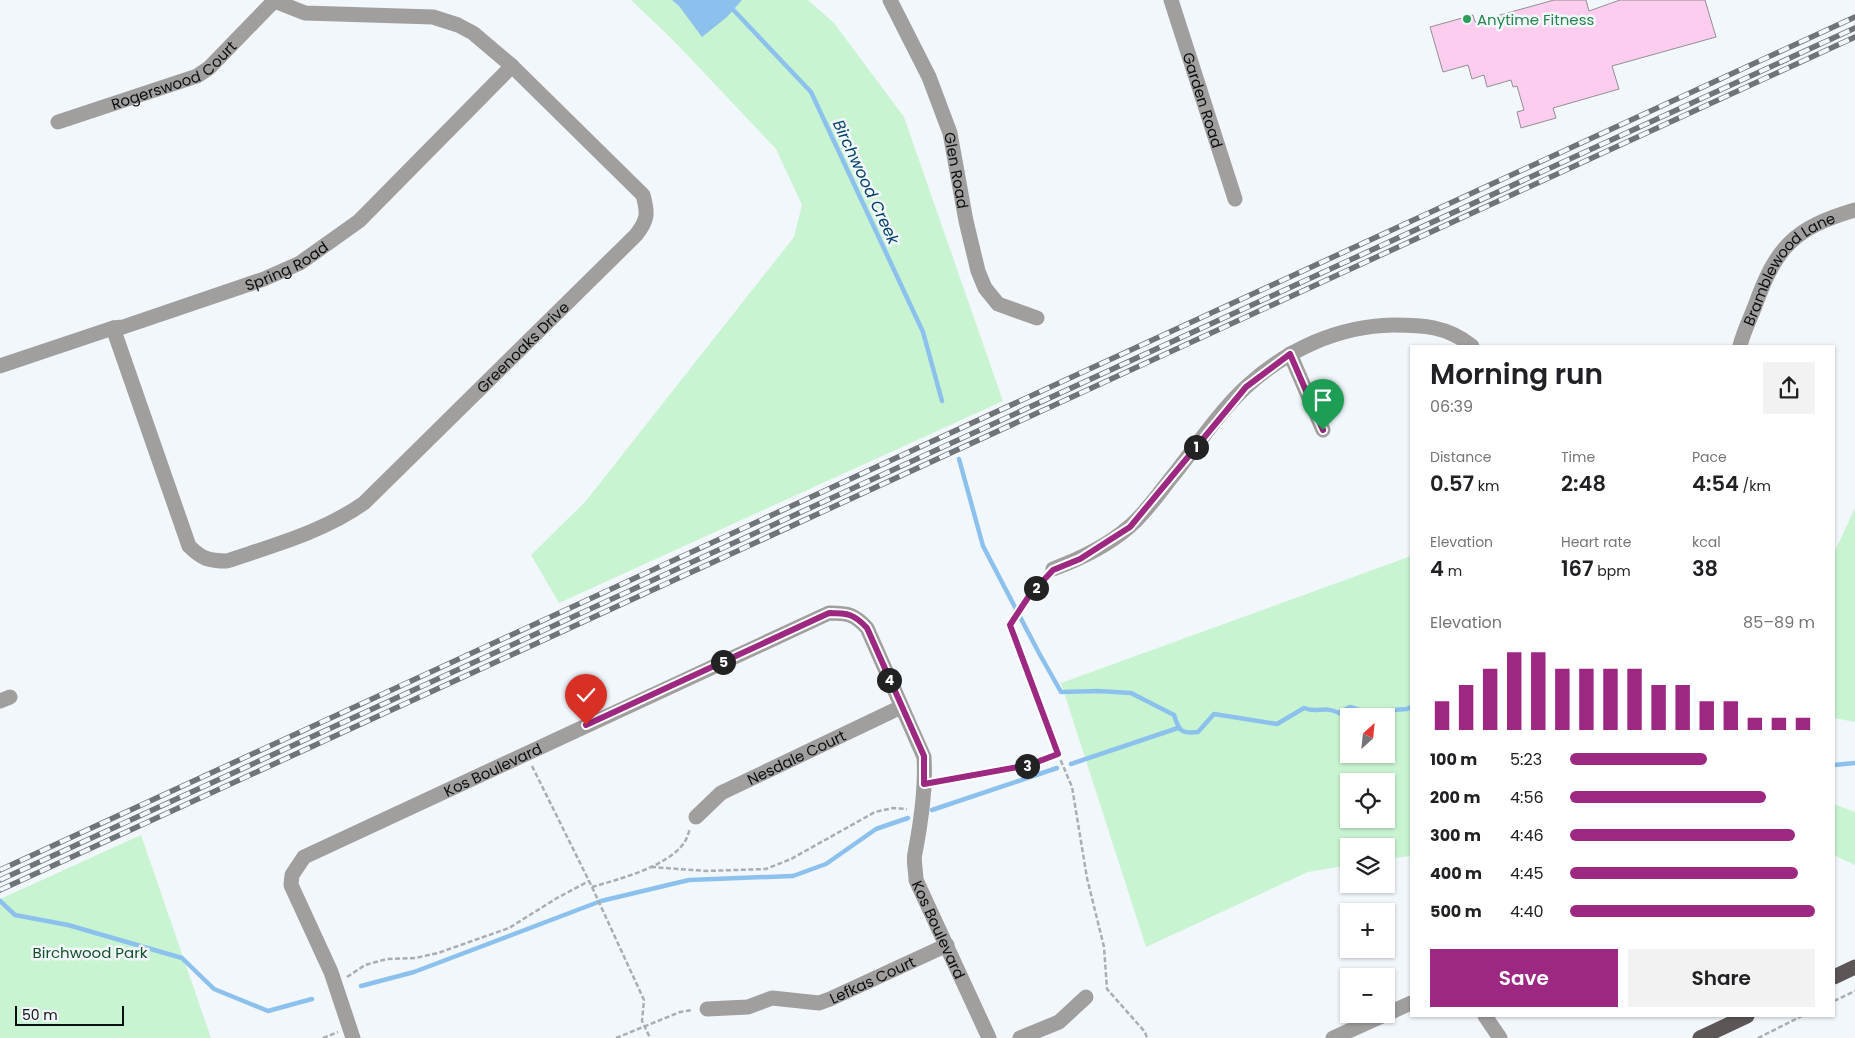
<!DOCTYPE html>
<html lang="en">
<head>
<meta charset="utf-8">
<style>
  :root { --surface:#fff; --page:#f2f2f2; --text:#202124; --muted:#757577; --accent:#9d2882 }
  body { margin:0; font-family:Poppins,sans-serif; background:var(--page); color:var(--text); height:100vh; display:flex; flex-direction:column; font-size:19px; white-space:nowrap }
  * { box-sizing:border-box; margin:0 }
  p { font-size:16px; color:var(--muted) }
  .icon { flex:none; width:28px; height:28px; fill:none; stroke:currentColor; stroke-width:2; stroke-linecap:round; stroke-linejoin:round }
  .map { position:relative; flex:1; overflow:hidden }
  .panel { position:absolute; left:1410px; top:345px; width:425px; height:672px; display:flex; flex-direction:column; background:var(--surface); border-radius:0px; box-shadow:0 1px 4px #0004 }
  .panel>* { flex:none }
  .needle { width:32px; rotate:27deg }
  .tools { position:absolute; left:1340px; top:708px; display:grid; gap:10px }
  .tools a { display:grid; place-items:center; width:55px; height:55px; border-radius:0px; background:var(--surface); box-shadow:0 1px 4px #0004; font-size:25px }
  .scale { position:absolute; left:15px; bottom:12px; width:109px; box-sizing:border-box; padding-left:5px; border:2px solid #0c0e0f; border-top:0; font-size:14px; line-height:18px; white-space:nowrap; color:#0c0e0f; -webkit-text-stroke:4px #f2f7fc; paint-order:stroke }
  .pin { position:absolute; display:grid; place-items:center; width:42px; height:42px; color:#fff; margin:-51px -21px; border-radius:50% 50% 50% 0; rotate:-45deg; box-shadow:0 0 5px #0007 }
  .pin .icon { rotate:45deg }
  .km { position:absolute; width:25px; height:25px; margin:-12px; border-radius:50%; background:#222; color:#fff; font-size:14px; line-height:25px; text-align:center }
  .round { display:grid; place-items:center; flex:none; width:52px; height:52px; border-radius:0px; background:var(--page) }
  .headline { display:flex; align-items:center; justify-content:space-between; height:85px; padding:0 20px }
  h1 { font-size:28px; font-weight:600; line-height:38px }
  .figures { display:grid; grid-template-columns:repeat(3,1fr); gap:8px; height:85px; padding:5px 20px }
  .figures div { display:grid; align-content:center }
  .figures b { font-size:21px; font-weight:600 }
  .figures small { font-size:14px; font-weight:400 }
  .figures p { font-size:14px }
  .chart { height:140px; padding:10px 20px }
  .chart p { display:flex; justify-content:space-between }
  .chart svg { width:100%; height:90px; margin-top:5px; stroke:var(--accent); stroke-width:6 }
  .cta { display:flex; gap:10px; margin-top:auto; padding:10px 20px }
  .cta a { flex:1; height:58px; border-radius:0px; background:var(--accent); color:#fff; font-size:20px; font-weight:600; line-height:58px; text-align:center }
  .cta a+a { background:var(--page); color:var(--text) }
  ul { padding:0 20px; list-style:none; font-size:16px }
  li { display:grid; grid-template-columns:80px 60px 1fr; align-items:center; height:38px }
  li i { height:12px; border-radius:6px; background:var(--accent) }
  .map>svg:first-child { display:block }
  .green { fill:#c9f4d1; fill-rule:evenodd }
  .water { fill:#8cc1ee }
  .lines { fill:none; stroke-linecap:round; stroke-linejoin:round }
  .stream { stroke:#8cc1ee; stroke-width:4.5 }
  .building { fill:#fccdee; stroke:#948e92 }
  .path { stroke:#aaaeb2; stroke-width:2.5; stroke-dasharray:5 2.5; stroke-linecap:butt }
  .minor { stroke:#a19e9e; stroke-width:15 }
  .major { stroke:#5c5656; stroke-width:15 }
  .rail-casing { stroke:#707476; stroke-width:5.5 }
  .rail { stroke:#f2f7fc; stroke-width:4; stroke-dasharray:11; stroke-linecap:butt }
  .route-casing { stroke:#fff; stroke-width:10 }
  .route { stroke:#9d2882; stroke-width:6 }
  .leisure-dot { fill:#2e9e5b; stroke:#f2f7fc; stroke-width:2 }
  .labels { text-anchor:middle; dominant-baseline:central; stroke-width:5; stroke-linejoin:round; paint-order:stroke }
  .leisure-label { font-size:15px; fill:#27864d; stroke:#f2f7fc; text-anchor:start }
  .street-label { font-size:15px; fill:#0c0e0f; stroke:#f2f7fc }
  .park-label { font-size:15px; fill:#125027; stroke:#f2f7fc }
  .water-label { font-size:16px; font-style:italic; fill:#00406a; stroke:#f2f7fc }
</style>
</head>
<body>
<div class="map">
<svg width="1855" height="1038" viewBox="0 0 1855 1038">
  <rect width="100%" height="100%" fill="#f2f7fc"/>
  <g class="green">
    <polygon points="631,0 808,0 834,23 904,117 1003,401 559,603 531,555 585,502 794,237 802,205 776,149 672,39"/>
    <polygon points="1855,508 1855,722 1834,718 1834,553"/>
    <path d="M 1411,556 L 1411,856 L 1386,859 L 1386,846 L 1349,846 L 1349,865 L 1308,872 L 1146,947 L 1061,683 ZM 1386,716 L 1386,754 L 1349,754 L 1349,716 ZM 1386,781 L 1386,819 L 1349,819 L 1349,781 Z"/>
    <polygon points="1834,804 1855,812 1855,865 1834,855"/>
    <polygon points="141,835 211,1038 0,1038 0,899"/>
  </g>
  <polygon class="water" points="672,0 742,0 727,17 702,37 679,6"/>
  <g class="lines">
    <g class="stream">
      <polyline points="724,0 811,92 923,332 942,401"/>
      <path d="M 959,459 L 983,546 L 1039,653 L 1061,692 L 1098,691 L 1131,693 L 1174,715 C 1179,731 1181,734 1198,732 L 1214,714 L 1277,724 L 1304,708 C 1319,714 1322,705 1339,713 L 1350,707 L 1365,712 L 1407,709 L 1411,707"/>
      <polyline points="1071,764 1178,728"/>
      <polyline points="1834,765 1855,763"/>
      <polyline points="932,810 1057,768"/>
      <polyline points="0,901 15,915 68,925 182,958 214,989 268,1011 312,999"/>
      <polyline points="361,986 414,972 601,901 689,880 793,876 826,864 876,829 908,818"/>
    </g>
  </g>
  <polygon class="building" points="1554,0 1586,0 1589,11 1620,0 1705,0 1716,37 1612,66 1619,89 1553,108 1556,118 1521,128 1517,112 1524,110 1517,86 1513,87 1511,80 1487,87 1484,75 1472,79 1468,65 1443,72 1430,27 1473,15 1475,22"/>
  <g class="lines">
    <g class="path">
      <polyline points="1045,579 1029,596 1010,625 1058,754 1072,787 1087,878 1104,947 1107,989 1145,1032 1147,1038"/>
      <polyline points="532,766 592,887 644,1000 642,1021 650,1038"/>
      <polyline points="938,781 1029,765 1058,754"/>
      <polyline points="651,867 707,871 766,869 791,859 875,812 893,808 907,809"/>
      <path d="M 592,887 C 619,879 667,867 684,843 C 687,839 688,834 690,829"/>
      <polyline points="347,977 365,965 387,959 415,958 438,953 509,928 557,898 589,881"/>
      <polyline points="1834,1001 1855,991"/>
      <polyline points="323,1038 338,1032"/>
      <polyline points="616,1038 680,1012 693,1010"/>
      <polyline points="1758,1038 1802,1016"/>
    </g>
    <g class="minor">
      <path id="s1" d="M 890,0 L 929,77 L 950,133 L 966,221 L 978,271 L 985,288 L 998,304 L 1037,318"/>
      <path id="s2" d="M 1171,0 L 1235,199"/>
      <path id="s3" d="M 58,122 L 197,76 L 209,68 L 274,1"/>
      <path id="s4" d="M 113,328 L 189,546 C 202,559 209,561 227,561 C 274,545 323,532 364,503 L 636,235 C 648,220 648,213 643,195 L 512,66 L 473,33 L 458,25 L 433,17 L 305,13 L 272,0"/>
      <path id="s5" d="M 1740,346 C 1743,333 1750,319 1755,306 C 1776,247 1794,228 1855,210"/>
      <polyline points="1290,354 1323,430"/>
      <path id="s6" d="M 0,366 L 113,328 L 123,327 L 264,279 L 300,263 L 359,221 L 512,66"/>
      <path d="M 1053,569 C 1080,559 1107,546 1129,527 C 1147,512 1161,490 1176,472 C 1197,445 1221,410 1246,387 C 1286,350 1338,326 1393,325 C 1423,325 1447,326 1472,346"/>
      <polyline points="0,701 10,697"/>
      <path id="s7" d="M 696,817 L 721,793 L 901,707"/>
      <path id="s8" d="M 707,1009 L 748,1007 L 772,998 L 819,1003 L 830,999 L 947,945"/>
      <polyline points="1485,1016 1500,1038"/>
      <path id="s9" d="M 353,1038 L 331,972 L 291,885 L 292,875 L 304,857 L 829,613 C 848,613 854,614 867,628 L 924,757 C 926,788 921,822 915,853 C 913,861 916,871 916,880 L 989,1038"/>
      <polyline points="1020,1038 1059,1022 1086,997"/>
      <polyline points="1333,1038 1411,1003"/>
    </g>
    <g class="major">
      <polyline points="1834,977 1855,967"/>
      <polyline points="1700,1038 1747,1016"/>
    </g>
    <defs>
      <g id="rail">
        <polyline points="0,870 1855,17"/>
        <polyline points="0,880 1855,28"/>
        <polyline points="0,890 1855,37"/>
      </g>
    </defs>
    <use href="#rail" class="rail-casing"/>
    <use href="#rail" class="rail"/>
  </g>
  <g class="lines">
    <defs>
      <path id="route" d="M 586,725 L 829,613 C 848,613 854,614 867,628 L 924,756 L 924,784 L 1029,765 L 1058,754 L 1010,625 L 1029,596 L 1053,570 L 1080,559 L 1130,527 L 1246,387 L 1290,354 L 1323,430"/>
    </defs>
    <use href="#route" class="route-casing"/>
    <use href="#route" class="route"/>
  </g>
  <circle class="leisure-dot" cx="1467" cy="19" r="5"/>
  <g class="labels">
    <g class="leisure-label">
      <text x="1477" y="19">Anytime Fitness</text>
    </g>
    <g class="street-label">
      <text stroke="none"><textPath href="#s3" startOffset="126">Rogerswood Court</textPath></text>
      <text stroke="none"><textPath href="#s2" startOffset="105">Garden Road</textPath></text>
      <text stroke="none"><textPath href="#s1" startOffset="184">Glen Road</textPath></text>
      <text stroke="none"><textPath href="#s6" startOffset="304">Spring Road</textPath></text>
      <text stroke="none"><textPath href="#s5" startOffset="95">Bramblewood Lane</textPath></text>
      <text stroke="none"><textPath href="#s4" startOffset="645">Greenoaks Drive</textPath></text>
      <text stroke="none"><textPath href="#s7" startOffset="118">Nesdale Court</textPath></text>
      <text stroke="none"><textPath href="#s9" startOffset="405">Kos Boulevard</textPath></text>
      <text stroke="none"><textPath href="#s9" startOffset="1138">Kos Boulevard</textPath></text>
      <text stroke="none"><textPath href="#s8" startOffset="172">Lefkas Court</textPath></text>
    </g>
    <g class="park-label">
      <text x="90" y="952">Birchwood Park</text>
    </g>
    <g class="water-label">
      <text transform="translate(866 182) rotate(65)">Birchwood Creek</text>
    </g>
  </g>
</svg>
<div class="tools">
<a><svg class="needle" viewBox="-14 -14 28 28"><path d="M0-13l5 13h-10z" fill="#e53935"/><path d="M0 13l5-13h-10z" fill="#757577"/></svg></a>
<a><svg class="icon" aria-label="locate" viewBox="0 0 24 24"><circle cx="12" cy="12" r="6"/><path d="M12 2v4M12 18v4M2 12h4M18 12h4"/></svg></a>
<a><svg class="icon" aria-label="layers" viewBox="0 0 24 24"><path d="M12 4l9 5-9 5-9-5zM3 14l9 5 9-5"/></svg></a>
<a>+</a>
<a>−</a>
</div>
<div class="scale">50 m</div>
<div class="pin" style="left:1323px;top:430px;background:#1e9e55"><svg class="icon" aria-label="arrive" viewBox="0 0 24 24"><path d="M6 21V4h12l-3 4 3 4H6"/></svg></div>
<div class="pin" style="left:586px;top:725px;background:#d93025"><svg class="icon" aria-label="check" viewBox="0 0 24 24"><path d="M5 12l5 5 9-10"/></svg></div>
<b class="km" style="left:1196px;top:447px">1</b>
<b class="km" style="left:1036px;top:588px">2</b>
<b class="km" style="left:1027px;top:766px">3</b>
<b class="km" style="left:889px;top:680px">4</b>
<b class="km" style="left:723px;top:662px">5</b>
<section class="panel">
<div class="headline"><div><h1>Morning run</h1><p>06:39</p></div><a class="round"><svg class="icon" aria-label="share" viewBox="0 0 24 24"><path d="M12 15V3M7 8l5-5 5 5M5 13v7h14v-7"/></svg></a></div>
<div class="figures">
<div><p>Distance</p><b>0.57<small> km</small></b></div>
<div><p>Time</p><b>2:48</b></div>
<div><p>Pace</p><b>4:54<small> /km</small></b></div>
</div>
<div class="figures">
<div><p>Elevation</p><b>4<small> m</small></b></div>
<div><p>Heart rate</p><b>167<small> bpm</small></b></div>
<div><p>kcal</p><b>38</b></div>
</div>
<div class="chart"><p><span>Elevation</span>85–89 m</p>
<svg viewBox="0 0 160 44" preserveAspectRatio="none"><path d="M5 44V30M15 44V22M25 44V14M35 44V6M45 44V6M55 44V14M65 44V14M75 44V14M85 44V14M95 44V22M105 44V22M115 44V30M125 44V30M135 44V38M145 44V38M155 44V38"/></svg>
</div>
<ul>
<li><b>100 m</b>5:23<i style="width:56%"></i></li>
<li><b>200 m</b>4:56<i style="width:80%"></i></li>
<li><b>300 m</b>4:46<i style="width:92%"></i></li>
<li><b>400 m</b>4:45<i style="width:93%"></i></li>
<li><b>500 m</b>4:40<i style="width:100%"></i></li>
</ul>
<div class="cta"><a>Save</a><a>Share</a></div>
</section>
</div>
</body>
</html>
